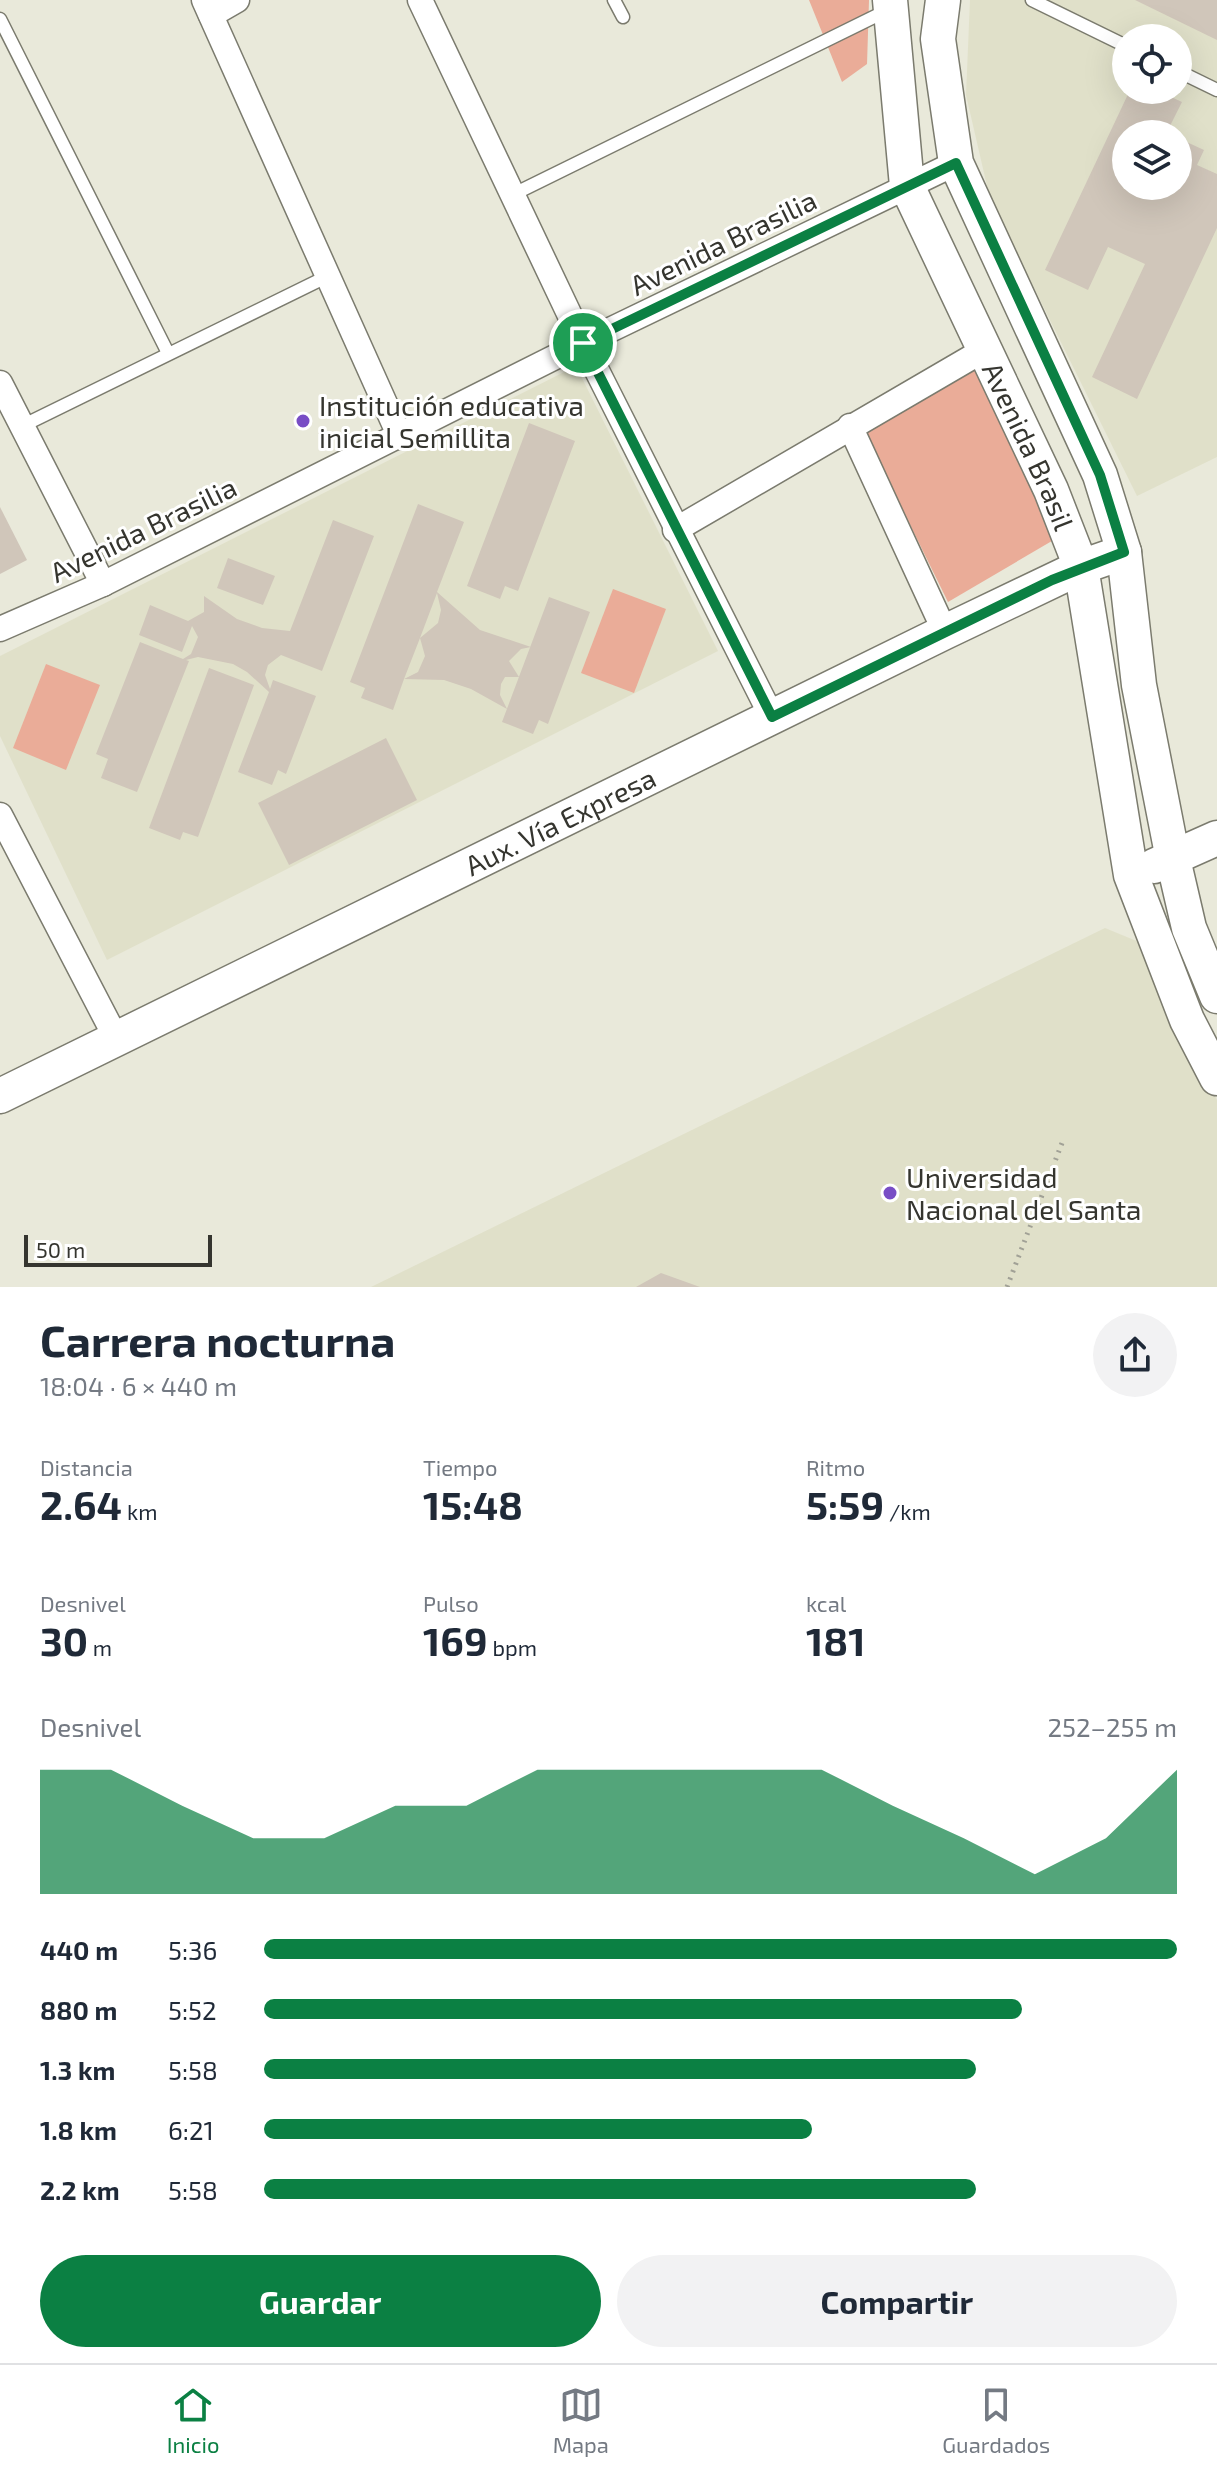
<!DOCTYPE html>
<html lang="es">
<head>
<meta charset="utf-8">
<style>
  :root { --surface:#fff; --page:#f2f2f3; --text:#1f2937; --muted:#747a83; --line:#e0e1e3; --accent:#0b8043 }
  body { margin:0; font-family:"Exo 2",sans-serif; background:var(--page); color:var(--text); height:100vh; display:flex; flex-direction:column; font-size:30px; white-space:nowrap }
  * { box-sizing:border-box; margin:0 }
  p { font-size:26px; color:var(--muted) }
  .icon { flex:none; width:44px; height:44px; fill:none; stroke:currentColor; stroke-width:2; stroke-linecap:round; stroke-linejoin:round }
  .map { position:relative; height:1287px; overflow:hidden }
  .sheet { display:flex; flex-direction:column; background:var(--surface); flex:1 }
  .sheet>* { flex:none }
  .fabs { position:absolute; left:1112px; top:24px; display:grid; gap:16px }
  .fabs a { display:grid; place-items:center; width:80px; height:80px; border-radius:50%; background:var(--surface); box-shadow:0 8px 32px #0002; font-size:40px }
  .scale { position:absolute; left:24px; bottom:20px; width:188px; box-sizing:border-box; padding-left:8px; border:4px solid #35352f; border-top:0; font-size:22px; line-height:28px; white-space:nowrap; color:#35352f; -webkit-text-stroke:6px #fff; paint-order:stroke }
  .pin { position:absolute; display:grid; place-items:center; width:68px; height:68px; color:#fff; margin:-34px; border:4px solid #fff; border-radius:50%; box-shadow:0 2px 8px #0007 }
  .round { display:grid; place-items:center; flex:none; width:84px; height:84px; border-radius:42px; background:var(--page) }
  .summary { display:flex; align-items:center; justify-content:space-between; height:136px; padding:0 40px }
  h1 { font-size:44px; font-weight:700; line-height:60px }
  .figures { display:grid; grid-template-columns:repeat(3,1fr); gap:12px; height:136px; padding:8px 40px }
  .figures div { display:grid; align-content:center }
  .figures b { font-size:40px; font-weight:700 }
  .figures small { font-size:22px; font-weight:400 }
  .figures p { font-size:22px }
  .chart { height:224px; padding:16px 40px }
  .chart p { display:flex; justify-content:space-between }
  .chart svg { width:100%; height:144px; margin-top:8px; fill:var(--accent); opacity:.7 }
  .action { display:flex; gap:16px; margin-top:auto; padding:16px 40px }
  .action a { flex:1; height:92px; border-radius:48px; background:var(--accent); color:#fff; font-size:32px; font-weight:700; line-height:92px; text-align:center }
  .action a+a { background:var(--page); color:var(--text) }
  ul { padding:0 40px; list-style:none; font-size:26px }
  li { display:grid; grid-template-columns:128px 96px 1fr; align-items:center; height:60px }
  li i { height:20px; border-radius:10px; background:var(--accent) }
  .tabs { display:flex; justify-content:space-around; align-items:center; height:112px; border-top:2px solid var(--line); background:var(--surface); font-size:22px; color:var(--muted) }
  .tabs a { display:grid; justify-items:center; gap:4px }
  .tabs .current { color:var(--accent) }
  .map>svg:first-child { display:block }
  .built { fill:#e0e0c9; fill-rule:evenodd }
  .green { fill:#eaac98 }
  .building { fill:#d0c6ba; fill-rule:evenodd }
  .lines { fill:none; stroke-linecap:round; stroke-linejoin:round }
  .service-casing { stroke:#7b7b6e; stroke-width:15 }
  .minor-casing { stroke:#7b7b6e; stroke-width:27 }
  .secondary-casing { stroke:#7b7b6e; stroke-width:37 }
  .path { stroke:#a1a196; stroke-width:5; stroke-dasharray:2 6; stroke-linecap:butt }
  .service { stroke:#fff; stroke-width:12 }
  .minor { stroke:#fff; stroke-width:24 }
  .secondary { stroke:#fff; stroke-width:34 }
  .route-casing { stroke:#fff; stroke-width:16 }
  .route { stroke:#0b8043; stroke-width:10 }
  .poi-dot { fill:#784dc5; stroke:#fff; stroke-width:3 }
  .labels { text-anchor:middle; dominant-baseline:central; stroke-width:6; stroke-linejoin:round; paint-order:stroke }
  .street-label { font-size:28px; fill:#35352f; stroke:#fff }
  .poi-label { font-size:28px; fill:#35352f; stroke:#fff; text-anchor:start }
</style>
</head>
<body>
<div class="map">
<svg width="1217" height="1287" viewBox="0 0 1217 1287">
  <rect width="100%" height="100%" fill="#e9e9da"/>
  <g class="built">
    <path d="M 970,0 L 1217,0 L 1217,457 L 1137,496 L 990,199 L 966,95 ZM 1126,38 L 1178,38 L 1178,90 L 1126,90 ZM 1126,134 L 1178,134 L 1178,186 L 1126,186 Z"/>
    <polygon points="576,366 718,651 107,960 0,736 0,656"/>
    <polygon points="1105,928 1139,942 1217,1100 1217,1287 371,1287"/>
  </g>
  <g class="green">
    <polygon points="809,0 869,0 867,64 842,82"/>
    <polygon points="978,362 1057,538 948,602 861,425"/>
    <polygon points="613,589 666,609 634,693 581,673"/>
    <polygon points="46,664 100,685 66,770 13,748"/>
  </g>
  <g class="building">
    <polygon points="1135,0 1217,0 1217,40"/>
    <polygon points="1130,90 1156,90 1182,102 1166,134 1126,134 1126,186 1178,186 1178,138 1204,150 1197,165 1217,174 1217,228 1137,399 1092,377 1145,264 1108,247 1088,290 1045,270"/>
    <polygon points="529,423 575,441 518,591 505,586 500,599 467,586"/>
    <path d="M 418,504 L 464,522 L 437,592 L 480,630 L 531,647 L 521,649 L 509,661 L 519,677 L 505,677 L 501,684 L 500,695 L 507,709 L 471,689 L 444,680 L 404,679 L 393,710 L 361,698 L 365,688 L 350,682 ZM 437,593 L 441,610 L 438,623 L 420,638 ZM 420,638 L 425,656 L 418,672 L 404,679 Z"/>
    <polygon points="0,507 27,560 0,574"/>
    <polygon points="333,520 374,536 322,671 281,655 268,665 265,675 270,689 273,680 316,696 286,774 278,770 272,785 238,772 269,692 247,672 233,664 198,657 186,660 189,661 137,792 101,778 108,759 96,754 140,642 183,659 191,654 198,637 192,626 182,652 139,635 150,605 188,621 204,612 204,596 237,619 262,628 290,631"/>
    <polygon points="228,558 275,576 263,605 217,588"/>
    <polygon points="549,597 590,612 548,724 539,720 533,734 502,722"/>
    <polygon points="209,668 254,685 198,837 183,832 180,840 149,828"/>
    <polygon points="386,738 417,800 289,865 258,803"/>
    <polygon points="661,1273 700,1287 636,1287"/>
  </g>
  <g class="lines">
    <defs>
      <g id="service">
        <polyline points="614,0 623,17"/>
        <polyline points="1032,0 1126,46"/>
        <polyline points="0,19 168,353"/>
        <polyline points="1178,71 1217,90"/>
        <polyline points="514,194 888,10"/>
        <polyline points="22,426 328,276"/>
      </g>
      <g id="minor">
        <polyline points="204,0 400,437"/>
        <polyline points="420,0 583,343 772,717"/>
        <polyline points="211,15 237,0"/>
        <polyline points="0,383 103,584"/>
        <polyline points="850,426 945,632"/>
        <polyline points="675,530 984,350"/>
        <polyline points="0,629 103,584 583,343 956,163"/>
        <polyline points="0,815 116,1038"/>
      </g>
      <g id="secondary">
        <path id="s1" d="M 890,0 L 907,186 L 1051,490 L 1081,567 L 1131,875 L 1187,1020 L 1217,1078"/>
        <polyline points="943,0 938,39 956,163 1100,475 1124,552 1139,685 1173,859 1189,928 1217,996"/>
        <polyline points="1154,866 1217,838"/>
        <path id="s2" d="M 0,1096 L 945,632 L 1081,567 L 1124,552"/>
      </g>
    </defs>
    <use href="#service" class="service-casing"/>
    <use href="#minor" class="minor-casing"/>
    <use href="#secondary" class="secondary-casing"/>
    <polyline class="path" points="1007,1287 1062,1143"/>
    <use href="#service" class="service"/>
    <use href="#minor" class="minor"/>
    <use href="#secondary" class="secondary"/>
  </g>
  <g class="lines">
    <defs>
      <polygon id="route" points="956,163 1100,475 1124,552 1052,580 772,717 583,343"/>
    </defs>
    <use href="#route" class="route-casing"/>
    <use href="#route" class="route"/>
  </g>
  <g class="poi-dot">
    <circle cx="303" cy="421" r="8"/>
    <circle cx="890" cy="1193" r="8"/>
  </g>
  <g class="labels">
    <g class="street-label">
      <text transform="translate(723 242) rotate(-26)">Avenida Brasilia</text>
      <text stroke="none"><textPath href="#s1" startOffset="474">Avenida Brasil</textPath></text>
      <text transform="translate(143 529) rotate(-26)">Avenida Brasilia</text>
      <text stroke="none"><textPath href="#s2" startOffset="624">Aux. Vía Expresa</textPath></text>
    </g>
    <g class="poi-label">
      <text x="319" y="405">Institución educativa<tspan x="319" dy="32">inicial Semillita</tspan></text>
      <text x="906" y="1177">Universidad<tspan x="906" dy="32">Nacional del Santa</tspan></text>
    </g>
  </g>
</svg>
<div class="fabs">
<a><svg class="icon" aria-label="locate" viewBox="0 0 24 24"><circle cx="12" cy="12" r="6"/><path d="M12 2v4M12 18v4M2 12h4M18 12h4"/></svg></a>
<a><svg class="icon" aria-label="layers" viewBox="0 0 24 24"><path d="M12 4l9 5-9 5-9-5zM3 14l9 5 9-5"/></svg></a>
</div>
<div class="scale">50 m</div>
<div class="pin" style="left:583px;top:343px;background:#1e9e55"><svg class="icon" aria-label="arrive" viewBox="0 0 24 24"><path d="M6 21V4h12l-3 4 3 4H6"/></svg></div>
</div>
<section class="sheet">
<div class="summary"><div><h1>Carrera nocturna</h1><p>18:04 · 6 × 440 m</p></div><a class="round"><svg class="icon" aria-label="share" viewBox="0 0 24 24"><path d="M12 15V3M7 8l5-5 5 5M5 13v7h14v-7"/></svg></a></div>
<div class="figures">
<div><p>Distancia</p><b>2.64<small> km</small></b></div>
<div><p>Tiempo</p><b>15:48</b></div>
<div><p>Ritmo</p><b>5:59<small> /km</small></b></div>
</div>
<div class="figures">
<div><p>Desnivel</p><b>30<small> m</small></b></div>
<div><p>Pulso</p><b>169<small> bpm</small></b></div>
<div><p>kcal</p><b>181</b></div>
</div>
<div class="chart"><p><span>Desnivel</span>252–255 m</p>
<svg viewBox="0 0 160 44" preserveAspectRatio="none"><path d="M0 44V6L10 6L20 17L30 27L40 27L50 17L60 17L70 6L80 6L90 6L100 6L110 6L120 17L130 27L140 38L150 27L160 6V44z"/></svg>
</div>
<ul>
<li><b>440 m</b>5:36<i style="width:100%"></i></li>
<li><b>880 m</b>5:52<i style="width:83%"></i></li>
<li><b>1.3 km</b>5:58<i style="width:78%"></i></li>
<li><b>1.8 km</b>6:21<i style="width:60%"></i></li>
<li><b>2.2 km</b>5:58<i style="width:78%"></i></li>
</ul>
<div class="action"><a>Guardar</a><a>Compartir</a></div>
</section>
<nav class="tabs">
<a class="current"><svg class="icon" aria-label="home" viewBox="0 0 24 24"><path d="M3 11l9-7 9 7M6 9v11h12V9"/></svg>Inicio</a>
<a><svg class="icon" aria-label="map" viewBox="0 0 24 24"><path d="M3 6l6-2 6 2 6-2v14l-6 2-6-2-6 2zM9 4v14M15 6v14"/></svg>Mapa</a>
<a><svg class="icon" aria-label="saved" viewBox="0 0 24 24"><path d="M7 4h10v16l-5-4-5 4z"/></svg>Guardados</a>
</nav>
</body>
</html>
